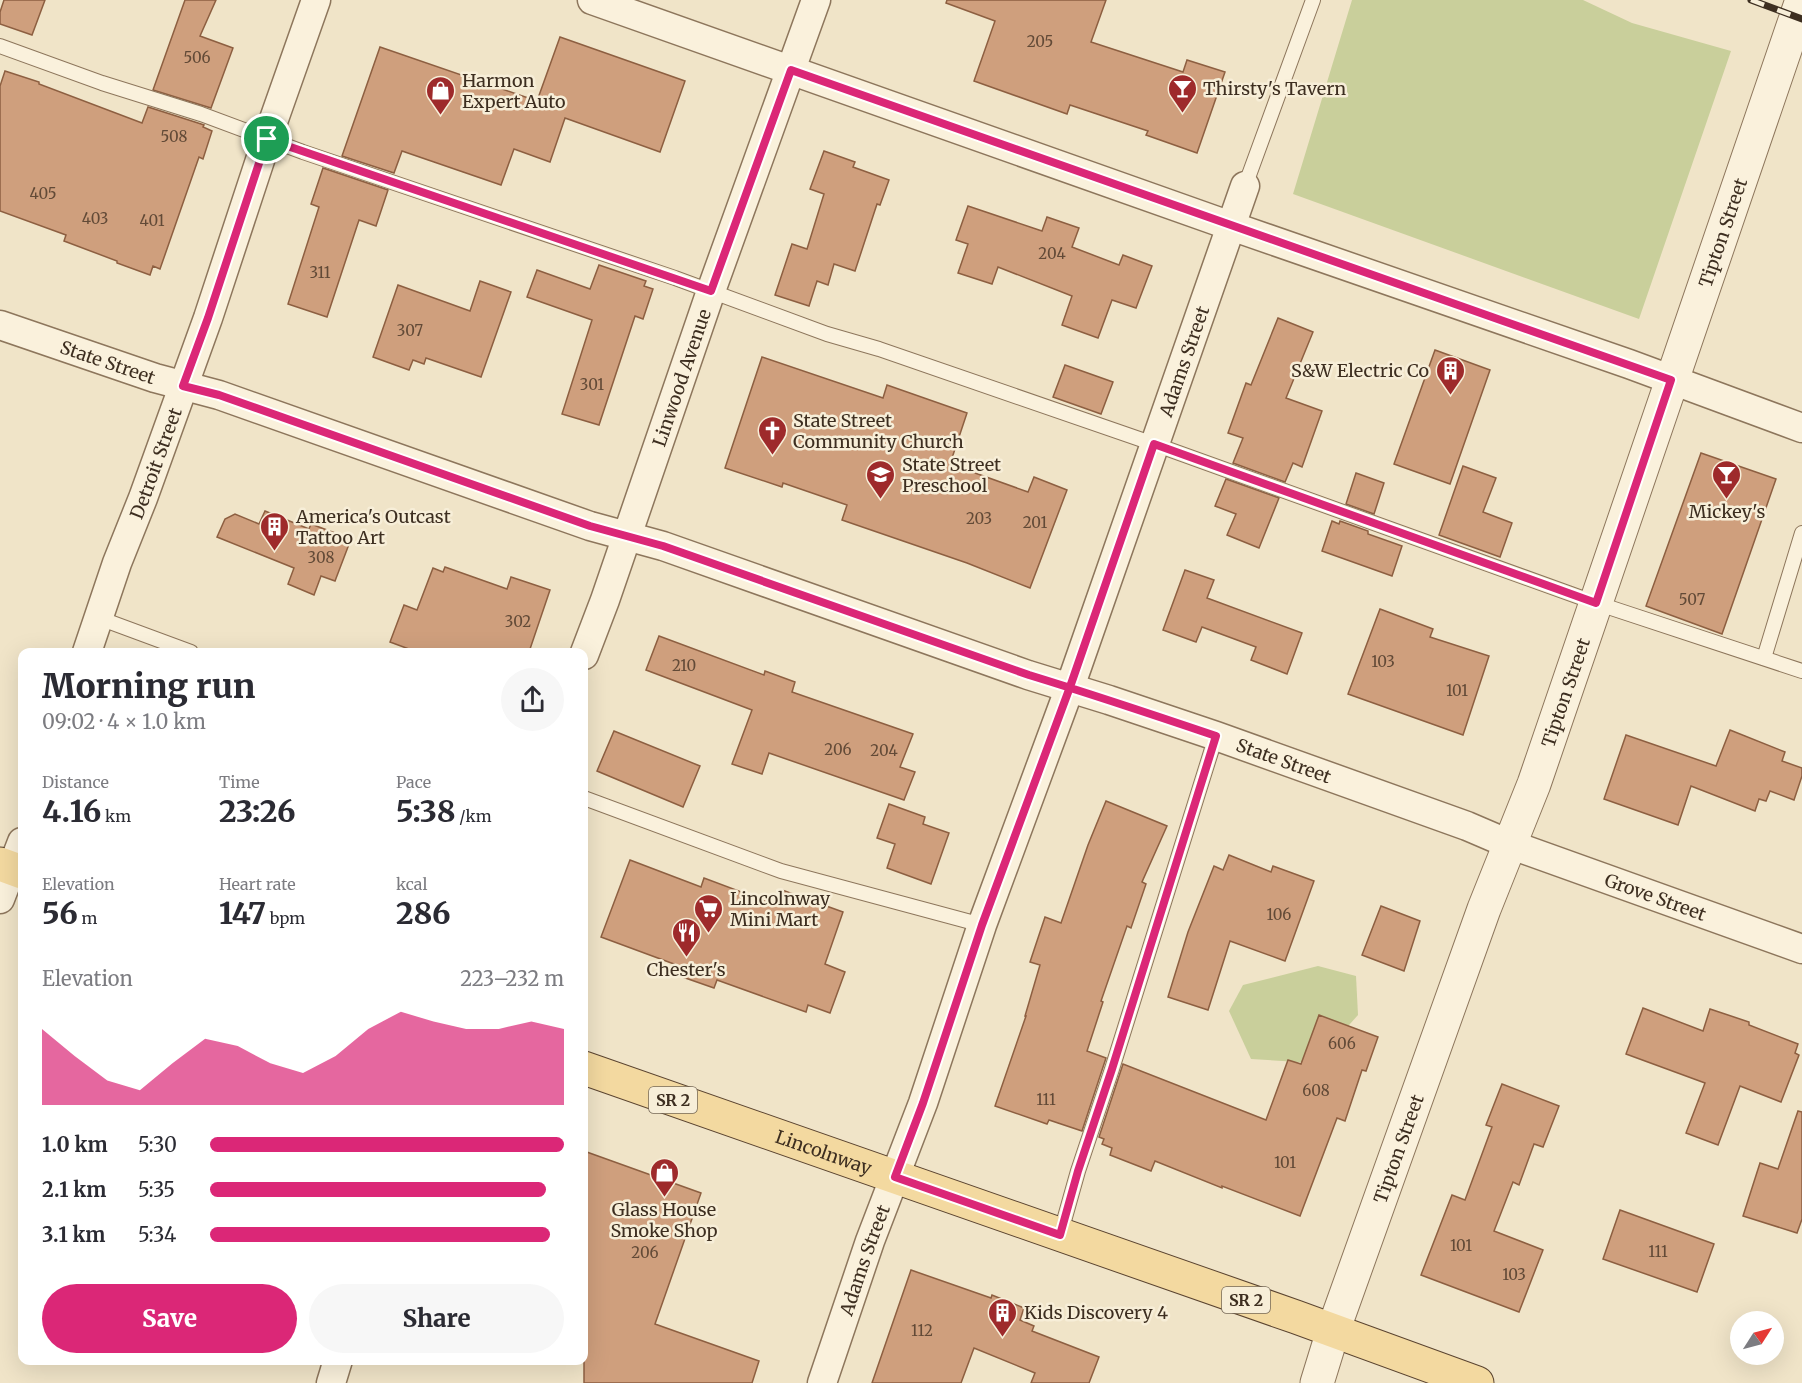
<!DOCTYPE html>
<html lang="en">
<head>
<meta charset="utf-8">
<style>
  :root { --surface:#fff; --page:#f7f7f7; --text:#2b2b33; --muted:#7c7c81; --accent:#db2777 }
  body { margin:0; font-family:Merriweather,serif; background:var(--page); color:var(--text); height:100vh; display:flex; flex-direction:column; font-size:22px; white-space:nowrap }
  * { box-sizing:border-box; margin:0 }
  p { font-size:20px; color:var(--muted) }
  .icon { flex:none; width:33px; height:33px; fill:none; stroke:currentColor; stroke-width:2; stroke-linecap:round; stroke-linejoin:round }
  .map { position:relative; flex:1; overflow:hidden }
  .side { position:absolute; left:18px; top:648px; width:570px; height:717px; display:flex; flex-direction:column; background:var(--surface); border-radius:12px; box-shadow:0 6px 24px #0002 }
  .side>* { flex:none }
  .needle { width:39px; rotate:54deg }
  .tools { position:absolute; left:1730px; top:1311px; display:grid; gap:12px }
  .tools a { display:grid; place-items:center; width:54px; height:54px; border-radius:50%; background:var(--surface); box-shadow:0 6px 24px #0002; font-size:30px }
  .pin { position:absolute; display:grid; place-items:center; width:51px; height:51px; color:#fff; margin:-26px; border:3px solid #fff; border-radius:50%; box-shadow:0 2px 6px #0007 }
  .round { display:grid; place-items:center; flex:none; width:63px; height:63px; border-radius:32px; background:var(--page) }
  .headline { display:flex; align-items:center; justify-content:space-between; height:102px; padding:0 24px }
  h1 { font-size:33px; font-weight:800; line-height:45px }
  .metrics { display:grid; grid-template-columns:repeat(3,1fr); gap:9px; height:102px; padding:6px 24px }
  .metrics div { display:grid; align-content:center }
  .metrics b { font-size:30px; font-weight:800 }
  .metrics small { font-size:16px; font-weight:400 }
  .metrics p { font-size:16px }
  .chart { height:168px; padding:12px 24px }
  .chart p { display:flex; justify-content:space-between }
  .chart svg { width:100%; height:108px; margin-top:6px; fill:var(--accent); opacity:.7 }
  .cta { display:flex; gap:12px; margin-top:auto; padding:12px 24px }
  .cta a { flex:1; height:69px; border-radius:36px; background:var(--accent); color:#fff; font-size:24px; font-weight:800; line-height:69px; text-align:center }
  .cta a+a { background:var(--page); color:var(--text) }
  ul { padding:0 24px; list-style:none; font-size:20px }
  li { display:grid; grid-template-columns:96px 72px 1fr; align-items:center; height:45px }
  li i { height:15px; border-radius:8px; background:var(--accent) }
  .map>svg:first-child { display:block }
  .green { fill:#c9cf9b }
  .building { fill:#cf9f7d; stroke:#8d5f41; stroke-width:1.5 }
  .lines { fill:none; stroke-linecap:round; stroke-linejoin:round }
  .service-casing { stroke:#8d765c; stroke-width:16 }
  .minor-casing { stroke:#8d765c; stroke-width:31 }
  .tertiary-casing { stroke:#8d765c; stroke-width:35 }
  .primary-casing { stroke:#5b4430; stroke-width:35 }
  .service { stroke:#faf1dc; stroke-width:14 }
  .minor { stroke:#faf1dc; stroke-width:28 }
  .tertiary { stroke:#faf1dc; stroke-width:33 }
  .primary { stroke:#f3d9a0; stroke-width:33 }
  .rail-casing { stroke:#3d2e20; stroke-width:7 }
  .rail { stroke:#f7eed8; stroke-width:4.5; stroke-dasharray:14; stroke-linecap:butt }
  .route-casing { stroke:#fff; stroke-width:12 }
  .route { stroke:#db2777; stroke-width:8 }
  .labels { text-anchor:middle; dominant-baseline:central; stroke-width:5; stroke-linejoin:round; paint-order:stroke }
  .number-label { font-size:15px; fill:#624a37 }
  .shield { fill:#f7eed8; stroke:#756857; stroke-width:1.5 }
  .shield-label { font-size:16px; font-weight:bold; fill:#3d2e20 }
  .poi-label { font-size:18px; fill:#3d2e20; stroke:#f7eed8; text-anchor:start }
  .street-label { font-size:18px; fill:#3d2e20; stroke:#f7eed8 }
</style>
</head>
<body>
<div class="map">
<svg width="1802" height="1383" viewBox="0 0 1802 1383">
  <rect width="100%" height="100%" fill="#f0e4c8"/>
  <g class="green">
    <polygon points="1352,0 1583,0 1632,23 1731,51 1639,319 1293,194"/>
    <polygon points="1318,966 1356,976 1358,1015 1315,1063 1251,1059 1229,1011 1243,985"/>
  </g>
  <g class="building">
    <polygon points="4,0 45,0 32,35 0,24 0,12"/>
    <polygon points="185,0 216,0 200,36 233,48 211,108 153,90"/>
    <polygon points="947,0 1106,0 1091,42 1183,72 1187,60 1225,72 1197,153 1146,135 1148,131 1070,105 1067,114 974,81 995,21 946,3"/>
    <polygon points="560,37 685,81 660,152 565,118 550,162 514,149 501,185 402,151 394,173 342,156 380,47 537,101"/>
    <polygon points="5,71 39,82 39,84 142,123 148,107 198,123 204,125 203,127 212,131 203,159 199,157 160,269 153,266 150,275 117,263 117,261 64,241 66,235 0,211 0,86"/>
    <polygon points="824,151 855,162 853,167 889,180 880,205 877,204 855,271 834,264 828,285 817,281 809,306 775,295 792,244 807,249 824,194 810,189"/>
    <polygon points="323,168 388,190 376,226 359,220 327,317 288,304 319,207 311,204"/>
    <polygon points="968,206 1042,231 1047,217 1079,228 1072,247 1119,265 1123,255 1152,266 1136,308 1112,300 1098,338 1062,325 1072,296 998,267 992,284 958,273 968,244 956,240"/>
    <polygon points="599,265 646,281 644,286 653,289 643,319 635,316 599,425 562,414 592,320 527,297 537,270 590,289"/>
    <polygon points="480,281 511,292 481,377 426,358 424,364 413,360 409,370 373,357 398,285 470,311"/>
    <polygon points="1278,318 1313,332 1286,398 1322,411 1302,467 1293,463 1285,482 1233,463 1243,438 1228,433 1246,383 1251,385"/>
    <polygon points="1435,350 1490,370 1450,484 1394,464"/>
    <polygon points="762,357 883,398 887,385 967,413 950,464 1028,492 1034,477 1067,490 1030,588 967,563 842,520 847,505 783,483 782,487 725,468"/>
    <polygon points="1065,365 1113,382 1101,414 1053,397"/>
    <polygon points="1701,453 1776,479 1722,634 1646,606"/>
    <polygon points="1463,466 1496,478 1483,512 1512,523 1500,557 1439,535"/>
    <polygon points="1356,473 1384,483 1374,514 1346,504"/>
    <polygon points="1226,479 1279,498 1259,548 1227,535 1236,514 1215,506"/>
    <polygon points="265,511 309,529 311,524 351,539 335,581 321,576 314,595 288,584 294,568 217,537 225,519 235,514 259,524"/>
    <polygon points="1332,521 1339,524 1340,521 1368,531 1368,534 1402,546 1392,576 1322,551"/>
    <polygon points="445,567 507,589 511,577 550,590 529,652 417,652 390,642 404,605 417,610 433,568 443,572"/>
    <polygon points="1185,570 1214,580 1207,598 1302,633 1287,674 1251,660 1256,647 1202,627 1196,642 1163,630"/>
    <polygon points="1380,609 1433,629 1430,637 1489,656 1463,735 1348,694"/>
    <polygon points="659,636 764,675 765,671 795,682 792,692 913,734 900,767 915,772 904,800 769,753 762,774 732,764 752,710 646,670"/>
    <polygon points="1730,730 1785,752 1782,761 1802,768 1802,776 1794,800 1770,791 1766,801 1759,799 1755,811 1691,786 1678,825 1604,799 1626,735 1716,766"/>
    <polygon points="614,731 700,766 683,807 597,771"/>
    <polygon points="1106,801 1167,826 1142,882 1146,884 1131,928 1127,926 1101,1001 1103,1002 1087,1051 1106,1058 1082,1131 1049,1120 1047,1124 995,1106 1026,1016 1025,1016 1040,965 1030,962 1045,917 1061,923 1088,845"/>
    <polygon points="889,804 925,817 923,824 949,833 931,884 887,868 895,844 877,838"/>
    <polygon points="1229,855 1271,872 1273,866 1314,881 1285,961 1230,941 1208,1010 1168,997 1188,932 1214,866 1223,870"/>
    <polygon points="630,860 701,887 704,878 776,905 782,890 843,912 825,964 845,972 830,1013 808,1005 806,1012 717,980 714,988 671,973 674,964 601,937"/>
    <polygon points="1381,906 1420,921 1404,971 1362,955"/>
    <polygon points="1643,1008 1703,1031 1710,1009 1749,1022 1749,1025 1798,1044 1795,1053 1799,1055 1781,1102 1740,1086 1718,1145 1686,1133 1705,1083 1626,1054"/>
    <polygon points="1319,1015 1378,1037 1366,1071 1362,1070 1345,1121 1337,1118 1300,1216 1222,1186 1222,1188 1155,1161 1151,1171 1110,1155 1112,1148 1102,1144 1104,1139 1099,1137 1123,1064 1266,1120 1288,1060 1301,1064"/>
    <polygon points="1502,1084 1559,1106 1543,1147 1534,1144 1519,1185 1513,1182 1494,1231 1543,1250 1519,1312 1421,1275 1452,1195 1465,1200 1492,1127 1486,1125"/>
    <polygon points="1798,1111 1802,1112 1802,1219 1797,1233 1743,1216 1760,1163 1778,1169"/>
    <polygon points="584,1151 701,1193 655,1324 759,1361 752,1383 584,1383"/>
    <polygon points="1620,1210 1714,1244 1697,1292 1603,1259"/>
    <polygon points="911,1270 991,1298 992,1295 1024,1308 1020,1320 1034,1326 1032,1331 1099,1357 1089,1383 1031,1383 1035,1373 974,1348 961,1383 872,1383"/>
  </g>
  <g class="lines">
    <defs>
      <g id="service">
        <polyline points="0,46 102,83 201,114 303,152 675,278 827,334 879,349 1154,444 1596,603 1802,671"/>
        <polyline points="1245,186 1313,0"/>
        <polyline points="99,618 191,652"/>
        <polyline points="1764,658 1802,533"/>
        <polyline points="584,798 781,871 982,925"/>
        <polyline points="1060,1235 1078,1171 1112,1069 1216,736"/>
      </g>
      <g id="minor">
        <polyline points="592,0 1231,226 1629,364 1802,428"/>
        <path id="s1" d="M 0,325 L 155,378 L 219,395 L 590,526 L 663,546 L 1028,675 L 1109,700 L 1216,736 L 1467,826 L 1509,844 L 1802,949"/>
        <path id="s2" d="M 87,652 L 117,563 L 143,498 L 208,318 L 267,139 L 316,0"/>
        <path id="s3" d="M 584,655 L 605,600 L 711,291 L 816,0"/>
        <polyline points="0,899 22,842"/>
        <polyline points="331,1383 338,1360"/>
        <path id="s4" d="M 822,1383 L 870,1241 L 923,1103 L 982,925 L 1070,687 L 1245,186"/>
      </g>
      <g id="tertiary">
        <path id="s5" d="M 1317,1383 L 1333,1331 L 1484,909 L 1534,784 L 1802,0"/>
      </g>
      <g id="primary">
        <polyline points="0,864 22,872"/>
        <path id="s6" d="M 584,1068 L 1296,1317 L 1477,1383"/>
      </g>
    </defs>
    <use href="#service" class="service-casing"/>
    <use href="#minor" class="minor-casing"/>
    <use href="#tertiary" class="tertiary-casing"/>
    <use href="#primary" class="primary-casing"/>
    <use href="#service" class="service"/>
    <use href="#minor" class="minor"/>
    <use href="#tertiary" class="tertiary"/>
    <use href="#primary" class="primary"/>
    <defs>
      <polyline id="rail" points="1751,0 1802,19"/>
    </defs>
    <use href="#rail" class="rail-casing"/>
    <use href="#rail" class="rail"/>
  </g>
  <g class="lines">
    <defs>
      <path id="route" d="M 267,139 L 208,318 L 183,386 L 219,395 L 590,526 L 663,546 L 1029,675 C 1091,694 1154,715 1216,736 L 1112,1069 L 1078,1171 L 1060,1235 L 895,1177 L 923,1103 L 982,925 L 1070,687 L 1154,444 L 1596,603 L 1671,380 L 791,70 L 711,291 L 267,139"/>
    </defs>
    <use href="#route" class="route-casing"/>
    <use href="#route" class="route"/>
  </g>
  <defs>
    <symbol id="bar-pin" viewBox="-11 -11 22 30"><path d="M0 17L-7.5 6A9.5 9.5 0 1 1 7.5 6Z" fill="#9e2a2b" stroke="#f7eed8"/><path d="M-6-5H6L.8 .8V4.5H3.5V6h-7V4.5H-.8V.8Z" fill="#fff"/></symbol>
    <symbol id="shop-pin" viewBox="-11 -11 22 30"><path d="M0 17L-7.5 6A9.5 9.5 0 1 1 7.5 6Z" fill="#9e2a2b" stroke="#f7eed8"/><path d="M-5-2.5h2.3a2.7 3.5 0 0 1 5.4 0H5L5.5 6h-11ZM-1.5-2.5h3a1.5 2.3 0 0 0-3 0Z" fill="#fff"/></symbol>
    <symbol id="building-pin" viewBox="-11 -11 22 30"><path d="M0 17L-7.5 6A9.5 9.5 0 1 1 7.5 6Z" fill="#9e2a2b" stroke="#f7eed8"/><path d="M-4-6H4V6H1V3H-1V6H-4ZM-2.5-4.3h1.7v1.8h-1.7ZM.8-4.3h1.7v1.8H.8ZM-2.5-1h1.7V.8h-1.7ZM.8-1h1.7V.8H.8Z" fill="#fff"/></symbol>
    <symbol id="church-pin" viewBox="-11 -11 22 30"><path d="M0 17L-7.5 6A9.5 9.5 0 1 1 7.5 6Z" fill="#9e2a2b" stroke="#f7eed8"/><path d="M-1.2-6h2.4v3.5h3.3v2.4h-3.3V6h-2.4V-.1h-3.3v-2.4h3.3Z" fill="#fff"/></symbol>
    <symbol id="school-pin" viewBox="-11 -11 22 30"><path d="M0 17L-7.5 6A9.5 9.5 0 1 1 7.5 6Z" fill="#9e2a2b" stroke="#f7eed8"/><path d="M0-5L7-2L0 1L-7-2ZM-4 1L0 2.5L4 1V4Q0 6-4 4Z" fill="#fff"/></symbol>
    <symbol id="supermarket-pin" viewBox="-11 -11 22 30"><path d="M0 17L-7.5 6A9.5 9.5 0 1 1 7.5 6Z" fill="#9e2a2b" stroke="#f7eed8"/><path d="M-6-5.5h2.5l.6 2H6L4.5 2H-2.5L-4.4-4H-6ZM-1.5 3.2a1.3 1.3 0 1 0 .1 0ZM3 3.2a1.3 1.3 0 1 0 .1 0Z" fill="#fff"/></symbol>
    <symbol id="restaurant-pin" viewBox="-11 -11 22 30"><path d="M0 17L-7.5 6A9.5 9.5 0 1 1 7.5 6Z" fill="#9e2a2b" stroke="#f7eed8"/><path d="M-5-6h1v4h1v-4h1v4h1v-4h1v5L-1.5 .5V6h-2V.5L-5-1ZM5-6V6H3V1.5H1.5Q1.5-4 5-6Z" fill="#fff"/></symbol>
  </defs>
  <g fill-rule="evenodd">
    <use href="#bar-pin" x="1166" y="72" width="33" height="45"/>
    <use href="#shop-pin" x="424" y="74" width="33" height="45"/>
    <use href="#building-pin" x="1434" y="354" width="33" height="45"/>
    <use href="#church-pin" x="756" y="414" width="33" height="45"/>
    <use href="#school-pin" x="864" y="458" width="33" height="45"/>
    <use href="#bar-pin" x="1710" y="458" width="33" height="45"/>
    <use href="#building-pin" x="258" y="510" width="33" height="45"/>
    <use href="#supermarket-pin" x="692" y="892" width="33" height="45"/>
    <use href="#restaurant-pin" x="670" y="916" width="33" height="45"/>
    <use href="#shop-pin" x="648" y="1156" width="33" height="45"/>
    <use href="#building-pin" x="986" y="1296" width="33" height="45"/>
  </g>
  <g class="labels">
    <g class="number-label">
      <text x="1040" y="41">205</text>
      <text x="197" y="57">506</text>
      <text x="174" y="136">508</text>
      <text x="43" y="193">405</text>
      <text x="95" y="218">403</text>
      <text x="152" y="220">401</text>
      <text x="1052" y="253">204</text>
      <text x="320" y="272">311</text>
      <text x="410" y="330">307</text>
      <text x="592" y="384">301</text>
      <text x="979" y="518">203</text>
      <text x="1035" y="522">201</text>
      <text x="321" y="557">308</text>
      <text x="1692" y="599">507</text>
      <text x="518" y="621">302</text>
      <text x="1383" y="661">103</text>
      <text x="684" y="665">210</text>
      <text x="1457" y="690">101</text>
      <text x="838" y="749">206</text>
      <text x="884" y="750">204</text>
      <text x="1279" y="914">106</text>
      <text x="1342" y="1043">606</text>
      <text x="1316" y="1090">608</text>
      <text x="1046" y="1099">111</text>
      <text x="1285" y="1162">101</text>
      <text x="1461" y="1245">101</text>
      <text x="1658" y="1251">111</text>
      <text x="645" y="1252">206</text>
      <text x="1514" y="1274">103</text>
      <text x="922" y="1330">112</text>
    </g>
    <g class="shield">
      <rect x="649" y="1087" width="48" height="26" rx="4.5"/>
      <rect x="1222" y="1287" width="48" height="26" rx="4.5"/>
    </g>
    <g class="shield-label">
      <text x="673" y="1100">SR 2</text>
      <text x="1246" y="1300">SR 2</text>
    </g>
    <g class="poi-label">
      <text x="462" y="80">Harmon<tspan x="462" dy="21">Expert Auto</tspan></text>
      <text x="1203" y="88">Thirsty's Tavern</text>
      <text x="1429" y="370" text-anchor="end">S&amp;W Electric Co</text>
      <text x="793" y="420">State Street<tspan x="793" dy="21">Community Church</tspan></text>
      <text x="902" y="464">State Street<tspan x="902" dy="21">Preschool</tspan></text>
      <text x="1727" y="511" text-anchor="middle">Mickey's</text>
      <text x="296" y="516">America's Outcast<tspan x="296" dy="21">Tattoo Art</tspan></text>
      <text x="730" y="898">Lincolnway<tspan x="730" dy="21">Mini Mart</tspan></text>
      <text x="686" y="969" text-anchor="middle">Chester's</text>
      <text x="664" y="1209" text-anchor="middle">Glass House<tspan x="664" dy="21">Smoke Shop</tspan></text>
      <text x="1024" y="1312">Kids Discovery 4</text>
    </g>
    <g class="street-label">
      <text stroke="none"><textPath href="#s5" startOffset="1220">Tipton Street</textPath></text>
      <text stroke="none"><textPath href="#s4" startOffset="1084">Adams Street</textPath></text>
      <text stroke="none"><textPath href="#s1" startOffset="114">State Street</textPath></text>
      <text stroke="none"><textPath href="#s3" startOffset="294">Linwood Avenue</textPath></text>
      <text stroke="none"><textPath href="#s2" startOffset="201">Detroit Street</textPath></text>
      <text stroke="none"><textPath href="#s5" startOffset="734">Tipton Street</textPath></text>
      <text stroke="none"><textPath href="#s1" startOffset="1356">State Street</textPath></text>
      <text stroke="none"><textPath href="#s1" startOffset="1752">Grove Street</textPath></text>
      <text stroke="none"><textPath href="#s5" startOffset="248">Tipton Street</textPath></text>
      <text stroke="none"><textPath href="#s6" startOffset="254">Lincolnway</textPath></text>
      <text stroke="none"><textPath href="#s4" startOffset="130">Adams Street</textPath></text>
    </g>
  </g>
</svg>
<div class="tools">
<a><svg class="needle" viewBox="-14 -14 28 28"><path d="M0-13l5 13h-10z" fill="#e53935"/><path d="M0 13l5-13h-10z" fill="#7c7c81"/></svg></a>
</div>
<div class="pin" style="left:267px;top:139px;background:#1e9e55"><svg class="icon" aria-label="arrive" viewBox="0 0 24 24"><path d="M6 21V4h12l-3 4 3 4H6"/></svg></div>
<section class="side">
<div class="headline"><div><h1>Morning run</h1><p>09:02 · 4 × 1.0 km</p></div><a class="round"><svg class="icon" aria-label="share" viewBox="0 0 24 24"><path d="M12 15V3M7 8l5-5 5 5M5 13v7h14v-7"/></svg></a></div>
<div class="metrics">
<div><p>Distance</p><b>4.16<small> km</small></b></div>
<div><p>Time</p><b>23:26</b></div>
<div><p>Pace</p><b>5:38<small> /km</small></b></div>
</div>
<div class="metrics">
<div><p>Elevation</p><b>56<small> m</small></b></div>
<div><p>Heart rate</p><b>147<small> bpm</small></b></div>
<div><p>kcal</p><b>286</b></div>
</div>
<div class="chart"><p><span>Elevation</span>223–232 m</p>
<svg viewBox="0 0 160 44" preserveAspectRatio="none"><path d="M0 44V13L10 24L20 34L30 38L40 27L50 17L60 20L70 27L80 31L90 24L100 13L110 6L120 10L130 13L140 13L150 10L160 13V44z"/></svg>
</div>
<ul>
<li><b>1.0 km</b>5:30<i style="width:100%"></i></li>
<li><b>2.1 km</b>5:35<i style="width:95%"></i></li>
<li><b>3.1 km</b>5:34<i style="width:96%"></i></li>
</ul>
<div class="cta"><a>Save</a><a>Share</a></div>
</section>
</div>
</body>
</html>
